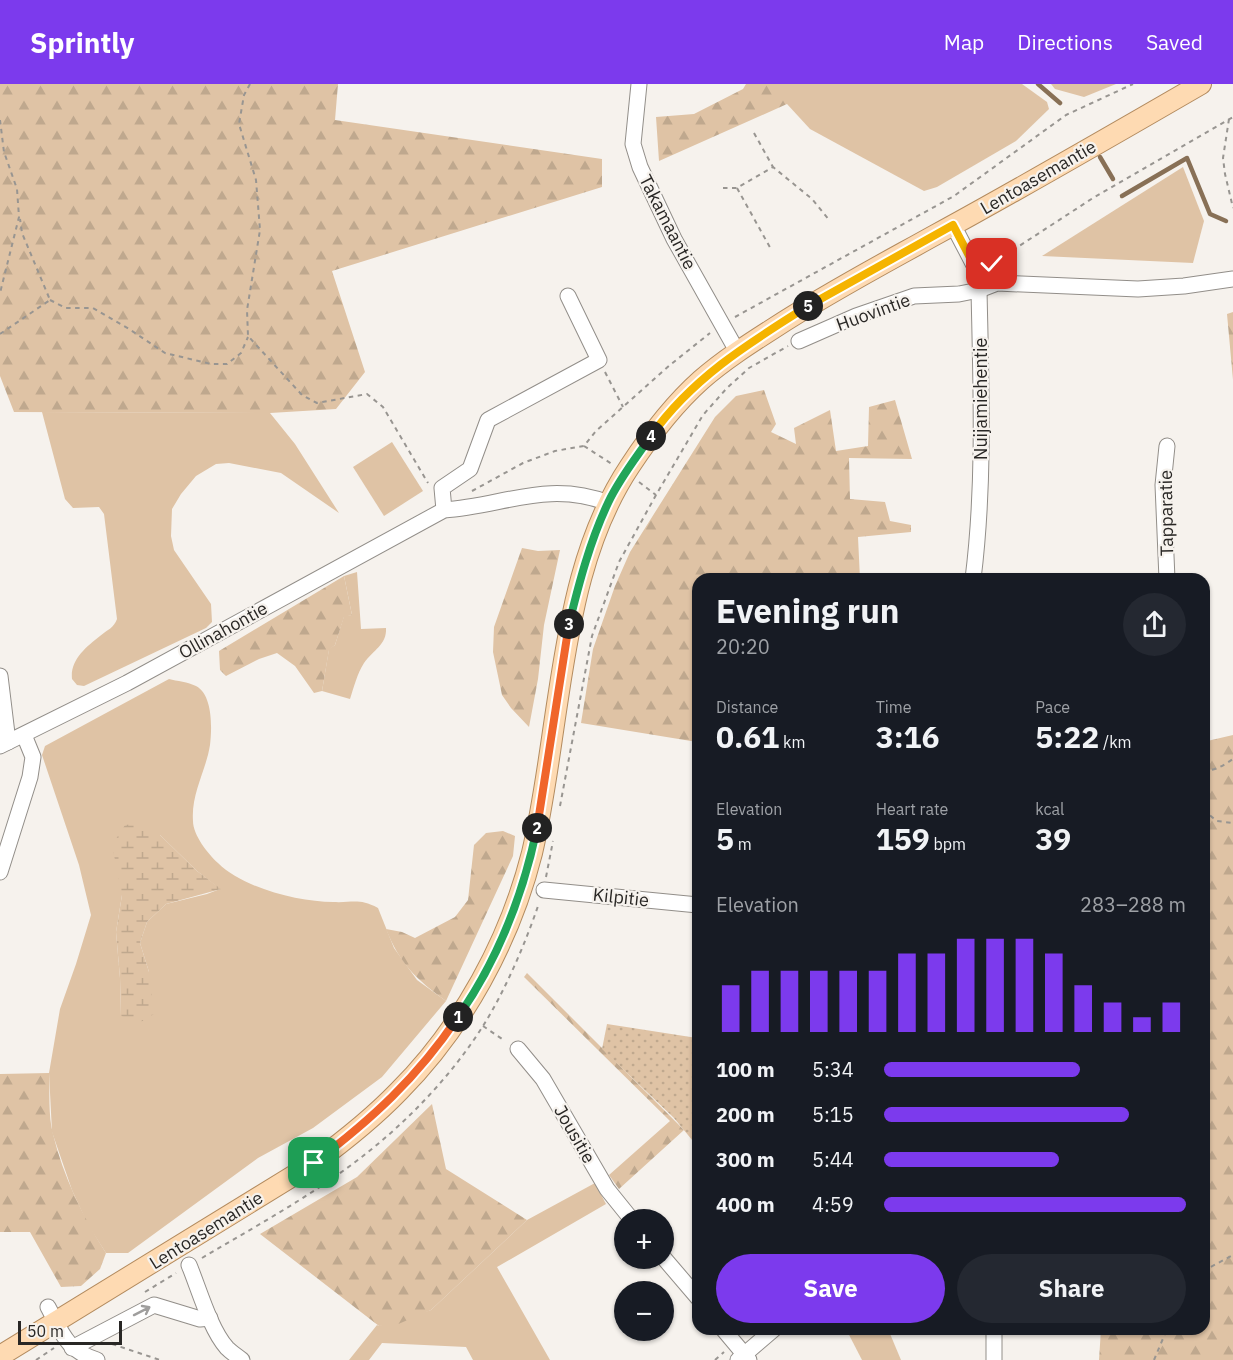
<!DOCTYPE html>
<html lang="en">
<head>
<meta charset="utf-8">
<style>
  :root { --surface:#171b24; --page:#242831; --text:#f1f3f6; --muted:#9ea1a6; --accent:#7c3aed }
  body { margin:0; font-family:"IBM Plex Sans",sans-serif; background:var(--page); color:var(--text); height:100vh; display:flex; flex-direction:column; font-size:22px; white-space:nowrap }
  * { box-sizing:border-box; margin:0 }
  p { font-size:20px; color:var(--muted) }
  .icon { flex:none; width:33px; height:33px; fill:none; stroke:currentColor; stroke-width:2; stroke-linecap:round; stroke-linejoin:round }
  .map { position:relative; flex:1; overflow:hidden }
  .details { position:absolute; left:692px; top:489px; width:518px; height:762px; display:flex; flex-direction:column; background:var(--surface); border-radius:18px; box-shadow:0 2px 4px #0004 }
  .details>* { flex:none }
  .tools { position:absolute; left:614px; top:1125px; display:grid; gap:12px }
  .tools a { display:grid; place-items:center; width:60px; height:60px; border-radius:50%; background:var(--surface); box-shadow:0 2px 4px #0004; font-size:30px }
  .scale { position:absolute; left:18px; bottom:15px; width:104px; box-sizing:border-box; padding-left:6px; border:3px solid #292725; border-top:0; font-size:16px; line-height:21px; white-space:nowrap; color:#292725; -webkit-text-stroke:4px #f6f2ed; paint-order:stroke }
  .pin { position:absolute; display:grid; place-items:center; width:51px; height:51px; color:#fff; margin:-26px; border-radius:12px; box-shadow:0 3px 9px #0006 }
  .km { position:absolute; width:30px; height:30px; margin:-15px; border-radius:50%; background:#222; color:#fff; font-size:16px; line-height:30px; text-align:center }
  .round { display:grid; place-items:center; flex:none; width:63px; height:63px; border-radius:32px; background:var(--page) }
  .headline { display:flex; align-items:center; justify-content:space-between; height:102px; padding:0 24px }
  h1 { font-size:33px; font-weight:800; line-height:45px }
  .figures { display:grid; grid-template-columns:repeat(3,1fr); gap:9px; height:102px; padding:6px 24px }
  .figures div { display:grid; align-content:center }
  .figures b { font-size:30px; font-weight:800 }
  .figures small { font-size:16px; font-weight:400 }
  .figures p { font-size:16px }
  .chart { height:168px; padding:12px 24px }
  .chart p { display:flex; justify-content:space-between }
  .chart svg { width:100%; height:108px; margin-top:6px; stroke:var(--accent); stroke-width:6 }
  .action { display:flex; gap:12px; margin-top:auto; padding:12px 24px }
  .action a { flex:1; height:69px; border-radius:36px; background:var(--accent); color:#fff; font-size:24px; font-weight:800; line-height:69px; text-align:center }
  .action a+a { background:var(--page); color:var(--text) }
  ul { padding:0 24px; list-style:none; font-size:20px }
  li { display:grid; grid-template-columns:96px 72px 1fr; align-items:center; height:45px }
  li i { height:15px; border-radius:8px; background:var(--accent) }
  header { display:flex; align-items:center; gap:36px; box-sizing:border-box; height:84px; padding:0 30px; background:var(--accent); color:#fff }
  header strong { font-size:28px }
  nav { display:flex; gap:33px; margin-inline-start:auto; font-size:21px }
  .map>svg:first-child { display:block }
  .grass { fill:#dfc3a5; fill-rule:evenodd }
  .forest { fill:url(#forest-firs) }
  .wetland { fill:url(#wetland-marsh) }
  .park { fill:url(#park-dots) }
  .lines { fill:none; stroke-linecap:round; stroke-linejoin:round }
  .stream { stroke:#887056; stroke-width:4.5 }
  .minor-casing { stroke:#928e89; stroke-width:17 }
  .major-casing { stroke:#b38b5f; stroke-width:22 }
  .path { stroke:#989591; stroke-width:2; stroke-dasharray:4.5 4.5; stroke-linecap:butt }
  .minor { stroke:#fff; stroke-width:15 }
  .major { stroke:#fedab2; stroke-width:20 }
  .oneway { stroke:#9f9e9d }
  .split-1-casing { stroke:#fff; stroke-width:12 }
  .split-2-casing { stroke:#fff; stroke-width:12 }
  .split-3-casing { stroke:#fff; stroke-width:12 }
  .split-4-casing { stroke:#fff; stroke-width:12 }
  .split-5-casing { stroke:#fff; stroke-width:12 }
  .split-6-casing { stroke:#fff; stroke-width:12 }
  .split-1 { stroke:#f0652b; stroke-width:8 }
  .split-2 { stroke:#22a559; stroke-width:8 }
  .split-3 { stroke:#f0652b; stroke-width:8 }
  .split-4 { stroke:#22a559; stroke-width:8 }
  .split-5 { stroke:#f5b400; stroke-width:8 }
  .split-6 { stroke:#f5b400; stroke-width:8 }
  .labels { text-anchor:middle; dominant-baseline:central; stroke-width:4.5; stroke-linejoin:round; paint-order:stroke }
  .street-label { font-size:18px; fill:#292725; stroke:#f6f2ed }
</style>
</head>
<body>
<header>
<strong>Sprintly</strong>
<nav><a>Map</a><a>Directions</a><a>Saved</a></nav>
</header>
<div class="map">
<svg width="1233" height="1276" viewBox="0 0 1233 1276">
  <defs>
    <pattern id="forest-firs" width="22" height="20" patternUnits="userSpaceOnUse" patternTransform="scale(1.5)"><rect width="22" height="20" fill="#dfc3a5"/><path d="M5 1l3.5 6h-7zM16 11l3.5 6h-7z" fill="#bfa88e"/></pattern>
    <pattern id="wetland-marsh" width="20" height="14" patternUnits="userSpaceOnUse" patternTransform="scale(1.5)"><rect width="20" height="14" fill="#dfc3a5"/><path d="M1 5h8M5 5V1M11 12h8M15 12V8" fill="none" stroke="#bfa88e"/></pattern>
    <pattern id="park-dots" width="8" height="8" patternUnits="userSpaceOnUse" patternTransform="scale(1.5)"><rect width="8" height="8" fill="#dfc3a5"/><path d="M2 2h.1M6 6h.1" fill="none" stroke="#bfa88e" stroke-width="1.8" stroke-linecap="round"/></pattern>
  </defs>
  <rect width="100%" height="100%" fill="#f6f2ed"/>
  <g class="grass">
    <polygon points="787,0 1022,0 1047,18 1049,25 1016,57 937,103 924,107 810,45 787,20"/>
    <polygon points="1051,0 1116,0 1084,13 1055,5"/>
    <polygon points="1183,83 1204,137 1193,179 1042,172"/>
    <path d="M 42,328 L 270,329 L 295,360 L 339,429 L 281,389 L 229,379 L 216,380 L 196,392 L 181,410 L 172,425 L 171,452 L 174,466 L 211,520 L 212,538 L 206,544 L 84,602 L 77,601 L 72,595 C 70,576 86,563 100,552 C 107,546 114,544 117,535 L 104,430 L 99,423 L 73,424 L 65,415 Z"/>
    <polygon points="392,358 423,407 384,432 353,383"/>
    <path d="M 357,488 L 361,545 L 386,544 C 387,561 373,566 364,579 C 357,590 354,603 350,615 L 322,607 L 329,565 L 335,561 L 344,532 L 352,531 L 344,492 Z"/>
    <path d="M 169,595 C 177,597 188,598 196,602 C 213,611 212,644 210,661 C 206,687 191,709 193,737 C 193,751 208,770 218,779 C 243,804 299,818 333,818 C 353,819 359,814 378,824 L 394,864 L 417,896 L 446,917 L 382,993 L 313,1044 L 258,1074 L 128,1169 L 106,1169 L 88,1141 L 72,1106 L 52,1048 L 49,989 L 60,925 L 76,880 L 91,831 L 79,781 L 42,671 L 45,662 ZM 160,751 L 197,787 L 220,805 L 207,810 L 166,820 L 147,838 L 140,859 L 149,888 L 121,932 L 120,894 L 116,848 L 122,811 Z"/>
    <polygon points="595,1099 606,1120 497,1183 550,1276 473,1276 466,1263 382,1259 369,1276 349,1276 377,1241 379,1242 431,1226 527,1136"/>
    <polygon points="846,1245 888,1245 901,1276 862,1276"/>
  </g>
  <g class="forest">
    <polygon points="0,0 338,0 335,36 602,75 602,103 332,187 365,288 336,325 270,329 14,328 0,292"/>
    <polygon points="746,0 787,0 787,20 659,77 656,33 694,30 743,5"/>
    <polygon points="1233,228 1233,296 1227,230"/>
    <polygon points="764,306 776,340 771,348 796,360 794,344 830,326 836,367 868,362 869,323 895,316 912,375 849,374 850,415 885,418 890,437 911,441 911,448 858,453 860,495 698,495 697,658 581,639 593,565 615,502 630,468 715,333 736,312"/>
    <polygon points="522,464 538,467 560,466 544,541 538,595 529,643 511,624 502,611 493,568 494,543"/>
    <polygon points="344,492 352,531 344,533 335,561 329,566 322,607 314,609 295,582 277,569 259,575 226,592 220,586 219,567"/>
    <polygon points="1233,651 1233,1276 1099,1276 1101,1245 1203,1245 1203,658"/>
    <path d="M 503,747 L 515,752 L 513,772 L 446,917 C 416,895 400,880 386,845 L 402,848 L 415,854 L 455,833 L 468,816 L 474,761 L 486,749 Z"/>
    <polygon points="527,889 684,1046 619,1105 609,1091 670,1037 524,893"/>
    <path d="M 49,989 C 50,1008 48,1031 53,1050 C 63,1092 83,1133 106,1169 L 100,1185 L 81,1202 L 61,1203 L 30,1148 L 0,1148 L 0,990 Z"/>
    <polygon points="432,1020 446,1085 527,1136 431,1226 396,1241 379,1242 260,1150 357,1093"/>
  </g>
  <polygon class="wetland" points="142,739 160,751 197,787 221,805 166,820 147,838 140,859 149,888 154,930 139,939 121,932 120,894 116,848 122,811 112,761 125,741"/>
  <polygon class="park" points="607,940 697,954 697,1062 674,1034 602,965"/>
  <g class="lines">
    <g class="stream">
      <polyline points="1038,0 1060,19"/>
      <polyline points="1100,73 1113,95"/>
      <polyline points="1122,112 1187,74 1210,130 1226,137"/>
    </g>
    <defs>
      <g id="minor">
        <polyline points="639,0 633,60 640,83 674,155 737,267"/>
        <path d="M 953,141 L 977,187 L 979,206 C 981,302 985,400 973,495"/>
        <polyline points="799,257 856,232 914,212 959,210 979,206 997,199 1138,205 1184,202 1233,195"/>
        <polyline points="1167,362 1163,401 1167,495"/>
        <polyline points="444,426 442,404 470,385 488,336 599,276 568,212"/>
        <polyline points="0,592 8,658"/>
        <path d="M 0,662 L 127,599 L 444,426 C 503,422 548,396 608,419"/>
        <polyline points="0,788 30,693 33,673 24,651"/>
        <polyline points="544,806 698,821"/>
        <polyline points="518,965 543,995 607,1105 632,1136"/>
        <polyline points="663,1173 698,1214"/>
        <path d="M 189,1181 C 199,1205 210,1245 227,1264 C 231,1268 237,1272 242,1276"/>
        <path d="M 48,1223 C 62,1249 66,1266 97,1276"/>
        <polyline points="723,1245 749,1276"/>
        <polyline points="72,1264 154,1221 200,1235 210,1234"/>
        <polyline points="738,1276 774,1245"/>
        <polyline points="994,1276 994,1245"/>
      </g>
      <path id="major" d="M 0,1272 L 314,1079 C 344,1057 373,1034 399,1007 C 463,943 510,856 532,769 C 544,718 550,665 558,614 C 570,534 584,451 630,382 C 651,350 673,321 701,296 C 724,276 749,260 774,244 C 826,210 881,181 935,151 C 1025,102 1113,51 1201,0"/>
    </defs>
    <use href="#minor" class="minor-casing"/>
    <use href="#major" class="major-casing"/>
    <g class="path">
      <polyline points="250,0 244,11 239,40 256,96 260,146 247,226 248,252 302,311 317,319 367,310 383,323 428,399"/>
      <polyline points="1229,35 1223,74 1225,90 1233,124"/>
      <polyline points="0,36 4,68 17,105 19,133 0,209"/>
      <polyline points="754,49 773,83"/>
      <polyline points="723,104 737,104 773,83 812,115 830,137"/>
      <polyline points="737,104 772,167"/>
      <polyline points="990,181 1093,114 1233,33"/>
      <polyline points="50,216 66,224 93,224 129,245 165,269 211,280 227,280 241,269 248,253"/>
      <polyline points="735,233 954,112 1066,31 1133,0"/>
      <polyline points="0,250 50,216 22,149 20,135"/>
      <polyline points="605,288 623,323"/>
      <polyline points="584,362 612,380"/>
      <polyline points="639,398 656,411"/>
      <polyline points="472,407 523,379 555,367 584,362 596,347 670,281 710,249"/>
      <path d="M 1203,686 C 1214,688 1224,681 1233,675"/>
      <polyline points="560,722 592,552 619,478 656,411 703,331 727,304 749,284 788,262"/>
      <polyline points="1203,726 1217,737 1233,739"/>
      <polyline points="546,793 553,757"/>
      <polyline points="483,942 505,957"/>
      <path d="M 202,1174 C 256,1142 313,1111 363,1072 C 408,1037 452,991 483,942 C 505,907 526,858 539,819"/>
      <polyline points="1203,1187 1233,1171"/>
      <polyline points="145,1208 176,1189"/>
      <polyline points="112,1260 160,1276"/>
      <polyline points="36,1276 54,1264"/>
      <polyline points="715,1276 724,1268"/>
      <polyline points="1154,1276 1167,1245"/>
    </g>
    <use href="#minor" class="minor"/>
    <use href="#major" class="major"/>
  </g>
  <defs><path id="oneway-shaft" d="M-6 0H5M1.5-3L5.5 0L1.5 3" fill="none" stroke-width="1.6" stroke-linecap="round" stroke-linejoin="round" transform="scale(1.5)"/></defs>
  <use class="oneway" href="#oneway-shaft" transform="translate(142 1227) rotate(-27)"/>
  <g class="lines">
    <defs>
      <path id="split-1" d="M 314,1079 C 372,1035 417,994 458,933"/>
      <path id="split-2" d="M 458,933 C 497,877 523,811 537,744"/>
      <polyline id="split-3" points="537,744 569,540"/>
      <path id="split-4" d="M 569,540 C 579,499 590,457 608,419 C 619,395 636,374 651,352"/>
      <path id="split-5" d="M 651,352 C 692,294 749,259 808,222"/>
      <polyline id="split-6" points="808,222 953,141 977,187 992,180"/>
    </defs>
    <use href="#split-1" class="split-1-casing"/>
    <use href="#split-2" class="split-2-casing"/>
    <use href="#split-3" class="split-3-casing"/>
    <use href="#split-4" class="split-4-casing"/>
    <use href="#split-5" class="split-5-casing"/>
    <use href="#split-6" class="split-6-casing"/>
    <use href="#split-1" class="split-1"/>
    <use href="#split-2" class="split-2"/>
    <use href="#split-3" class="split-3"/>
    <use href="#split-4" class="split-4"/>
    <use href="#split-5" class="split-5"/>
    <use href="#split-6" class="split-6"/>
  </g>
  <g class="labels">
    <g class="street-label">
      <text transform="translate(1038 93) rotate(-30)">Lentoasemantie</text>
      <text transform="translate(668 138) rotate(63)">Takamaantie</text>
      <text transform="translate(873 228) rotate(-20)">Huovintie</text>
      <text transform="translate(980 315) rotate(-90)">Nuijamiehentie</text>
      <text transform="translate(1166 429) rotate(-91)">Tapparatie</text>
      <text transform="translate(223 546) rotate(-29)">Ollinahontie</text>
      <text transform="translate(621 813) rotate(6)">Kilpitie</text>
      <text transform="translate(575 1050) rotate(60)">Jousitie</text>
      <text transform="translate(206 1146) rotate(-32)">Lentoasemantie</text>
    </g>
  </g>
</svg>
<div class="tools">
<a>+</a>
<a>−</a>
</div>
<div class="scale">50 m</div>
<div class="pin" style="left:314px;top:1079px;background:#1e9e55"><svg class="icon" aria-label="arrive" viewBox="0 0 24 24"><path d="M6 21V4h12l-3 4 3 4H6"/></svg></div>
<div class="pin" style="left:992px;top:180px;background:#d93025"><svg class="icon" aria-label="check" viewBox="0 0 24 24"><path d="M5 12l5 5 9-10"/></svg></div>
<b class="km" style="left:458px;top:933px">1</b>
<b class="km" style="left:537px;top:744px">2</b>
<b class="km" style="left:569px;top:540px">3</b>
<b class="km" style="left:651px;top:352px">4</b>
<b class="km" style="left:808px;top:222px">5</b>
<section class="details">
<div class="headline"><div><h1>Evening run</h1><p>20:20</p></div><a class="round"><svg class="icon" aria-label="share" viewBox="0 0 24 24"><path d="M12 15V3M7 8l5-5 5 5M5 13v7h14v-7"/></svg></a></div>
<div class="figures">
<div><p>Distance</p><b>0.61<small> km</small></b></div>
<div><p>Time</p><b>3:16</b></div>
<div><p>Pace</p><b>5:22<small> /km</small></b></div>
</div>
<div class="figures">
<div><p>Elevation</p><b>5<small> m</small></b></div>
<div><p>Heart rate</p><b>159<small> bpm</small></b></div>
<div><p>kcal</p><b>39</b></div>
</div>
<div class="chart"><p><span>Elevation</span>283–288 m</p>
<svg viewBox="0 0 160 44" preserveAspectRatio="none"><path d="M5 44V25M15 44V19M25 44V19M35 44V19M45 44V19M55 44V19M65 44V12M75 44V12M85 44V6M95 44V6M105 44V6M115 44V12M125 44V25M135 44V32M145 44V38M155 44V32"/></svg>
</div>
<ul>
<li><b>100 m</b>5:34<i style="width:65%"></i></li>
<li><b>200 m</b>5:15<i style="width:81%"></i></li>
<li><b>300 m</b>5:44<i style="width:58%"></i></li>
<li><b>400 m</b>4:59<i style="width:100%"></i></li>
</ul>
<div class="action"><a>Save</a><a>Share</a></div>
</section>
</div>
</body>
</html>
